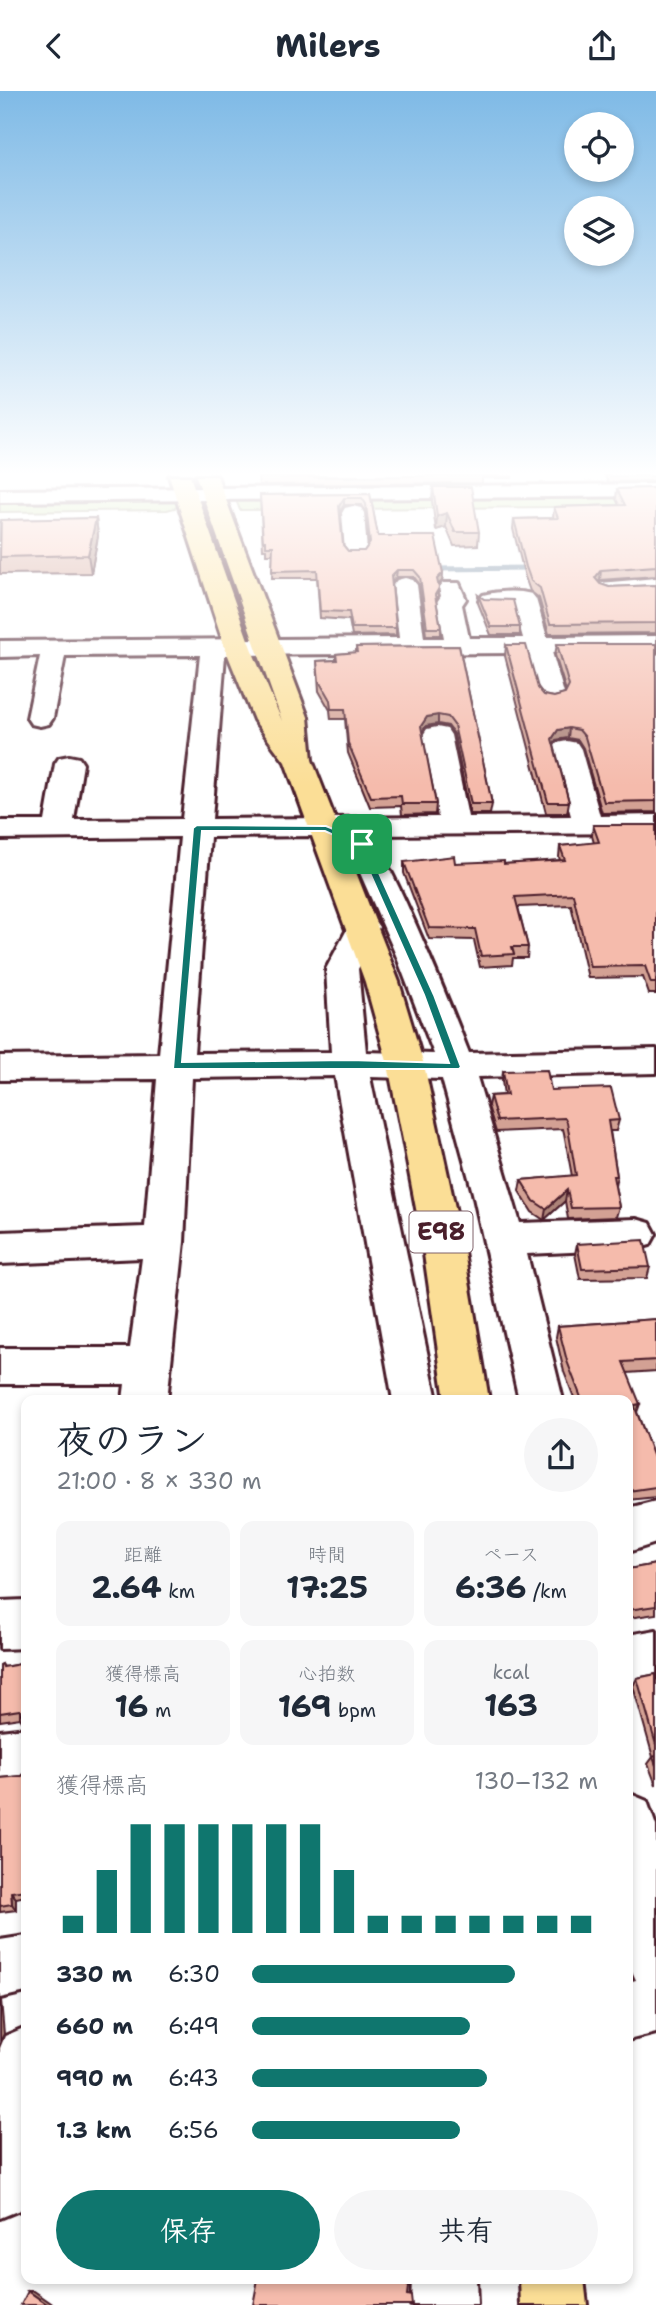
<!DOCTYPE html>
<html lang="ja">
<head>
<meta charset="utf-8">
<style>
  :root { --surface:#fff; --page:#f6f6f7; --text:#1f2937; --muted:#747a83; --accent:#0f766e }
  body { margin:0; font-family:"Shantell Sans","Klee One",sans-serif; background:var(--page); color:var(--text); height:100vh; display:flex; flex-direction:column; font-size:26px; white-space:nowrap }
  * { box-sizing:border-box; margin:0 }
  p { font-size:23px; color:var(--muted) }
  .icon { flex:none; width:38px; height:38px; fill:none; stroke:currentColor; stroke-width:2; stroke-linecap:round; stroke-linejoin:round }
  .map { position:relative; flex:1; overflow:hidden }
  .side { position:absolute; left:21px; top:1304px; width:612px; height:889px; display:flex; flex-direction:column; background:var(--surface); border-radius:14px; box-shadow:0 4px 10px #0003 }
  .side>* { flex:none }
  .fabs { position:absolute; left:564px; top:21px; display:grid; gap:14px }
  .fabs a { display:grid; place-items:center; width:70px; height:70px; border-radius:50%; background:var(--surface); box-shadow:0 4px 10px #0003; font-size:35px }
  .pin { position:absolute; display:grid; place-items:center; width:60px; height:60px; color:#fff; margin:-30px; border-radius:14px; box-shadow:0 4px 10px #0006 }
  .round { display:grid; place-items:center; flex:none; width:74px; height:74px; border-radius:37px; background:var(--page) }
  .overview { display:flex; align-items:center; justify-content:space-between; height:119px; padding:0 35px }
  h1 { font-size:38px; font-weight:700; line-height:52px }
  .stats { display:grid; grid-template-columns:repeat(3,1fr); gap:10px; height:119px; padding:7px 35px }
  .stats div { display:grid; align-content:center; border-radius:14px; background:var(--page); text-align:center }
  .stats b { font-size:30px; font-weight:700 }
  .stats small { font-size:19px; font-weight:400 }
  .stats p { font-size:19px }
  .chart { height:196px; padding:14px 35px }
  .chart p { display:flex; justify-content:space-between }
  .chart svg { width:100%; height:126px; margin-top:7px; stroke:var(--accent); stroke-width:6 }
  .cta { display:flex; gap:14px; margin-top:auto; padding:14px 35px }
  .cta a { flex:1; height:80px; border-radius:42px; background:var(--accent); color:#fff; font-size:28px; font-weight:700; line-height:80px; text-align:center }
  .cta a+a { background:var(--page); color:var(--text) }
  ul { padding:0 35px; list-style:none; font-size:23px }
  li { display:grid; grid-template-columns:112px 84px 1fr; align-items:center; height:52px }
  li i { height:18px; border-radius:9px; background:var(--accent) }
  header { display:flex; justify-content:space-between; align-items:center; height:91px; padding:0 35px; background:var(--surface); font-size:32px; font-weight:700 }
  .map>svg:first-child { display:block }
  .green { fill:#bdd990; stroke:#847c5e; stroke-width:2 }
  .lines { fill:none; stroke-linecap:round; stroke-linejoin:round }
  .stream { stroke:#6c829a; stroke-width:5 }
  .minor-casing { stroke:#4a1f2b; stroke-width:6 }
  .major-casing { stroke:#4a1f2b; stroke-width:6 }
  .minor { fill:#fff; fill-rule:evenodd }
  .major { fill:#fbde96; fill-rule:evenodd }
  .wall { fill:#d3a194; stroke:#4a1f2b; stroke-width:2; fill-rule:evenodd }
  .shaded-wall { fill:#ac8378; stroke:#4a1f2b; stroke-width:2 }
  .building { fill:#f5bbac; stroke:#4a1f2b; stroke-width:2; fill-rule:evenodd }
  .route { fill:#0f766e; stroke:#fff; stroke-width:2; fill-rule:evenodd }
  .labels { text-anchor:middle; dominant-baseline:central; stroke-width:5; stroke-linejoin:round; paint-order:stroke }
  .shield { fill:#fff; stroke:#80626b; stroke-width:2 }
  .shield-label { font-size:24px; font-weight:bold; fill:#4a1f2b }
</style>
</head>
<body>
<header><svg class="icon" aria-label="back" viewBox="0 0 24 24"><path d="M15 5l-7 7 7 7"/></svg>Milers<svg class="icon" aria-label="share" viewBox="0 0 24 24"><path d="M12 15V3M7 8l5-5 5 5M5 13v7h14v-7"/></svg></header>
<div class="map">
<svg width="656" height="2214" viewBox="0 0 656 2214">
  <rect width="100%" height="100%" fill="#fff"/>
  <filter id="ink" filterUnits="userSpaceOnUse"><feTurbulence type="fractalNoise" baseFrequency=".0143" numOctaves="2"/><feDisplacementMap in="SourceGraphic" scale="14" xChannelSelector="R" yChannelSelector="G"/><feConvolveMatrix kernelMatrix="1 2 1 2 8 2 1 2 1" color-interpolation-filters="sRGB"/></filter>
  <g filter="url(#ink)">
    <g class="green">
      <polygon points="656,404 656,415 240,419 236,409"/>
      <polygon points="0,409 165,409 176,410 178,416 167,419 0,421"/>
    </g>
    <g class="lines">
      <polyline class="stream" points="431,478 533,477"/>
      <defs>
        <g id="minor">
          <polygon points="656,393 656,405 0,411 0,399"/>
          <polygon points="353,415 361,417 364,422 367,460 364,465 348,465 345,460 342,422 345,417"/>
          <path d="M 405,487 L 413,489 L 417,494 L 424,547 L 444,547 L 437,511 L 441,505 L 439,497 L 443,492 L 459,492 L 466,508 L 462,514 L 469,547 L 523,547 L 514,515 L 483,514 L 479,509 L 483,504 C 498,500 517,499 532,503 L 536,508 L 547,546 L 656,545 L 656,561 L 552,561 L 565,606 L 561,612 L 552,614 L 543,612 L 539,606 L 527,562 L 225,564 L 212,728 L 438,726 L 423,644 L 427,638 L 437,636 L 447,638 L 451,644 L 468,726 L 571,725 L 553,658 L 557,652 L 567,650 L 577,652 L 581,658 L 600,725 L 656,724 L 656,742 L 367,744 C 386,752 458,933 469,962 L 656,958 L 656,982 L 477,986 L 520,1132 L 636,1128 L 650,1132 L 656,1143 L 650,1154 L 636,1158 L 527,1163 L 563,1309 L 519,1309 L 473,1102 L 442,988 L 370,986 L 437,1309 L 393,1309 L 335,985 L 192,987 L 184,1151 L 167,1309 L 123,1309 L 125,1293 L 0,1293 L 0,1257 L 130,1257 L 142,1167 L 0,1173 L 0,1141 L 145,1136 L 157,988 L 0,989 L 0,965 L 159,963 L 180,746 L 0,748 L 0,730 L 45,730 L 55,673 L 59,667 L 69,665 L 79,667 L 83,673 L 74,729 L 182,728 L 200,564 L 65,565 L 53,627 L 49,633 L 40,635 L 31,633 L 27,627 L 40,565 L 0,566 L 0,550 L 399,547 L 393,494 L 397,489 ZM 317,745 L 350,759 L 396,864 L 434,963 L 366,961 L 358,878 L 379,836 L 374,829 L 363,826 L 352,829 L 326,878 L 331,961 L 194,962 L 210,746 Z"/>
          <polygon points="656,487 656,501 608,504 600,502 596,497 600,492"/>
          <polygon points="656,1410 656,1452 628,1461 628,1417"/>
          <polygon points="26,1509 26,1557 0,1558 0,1510"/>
          <polygon points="656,1539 656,1587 628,1594 628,1544"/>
          <polygon points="26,1637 26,1689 0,1692 0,1640"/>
          <polygon points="628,1702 647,1710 656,1735 656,1942 628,1949 628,1891 636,1889 628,1871"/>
          <polygon points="26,1845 26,1901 0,1907 0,1849"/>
          <polygon points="26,1936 26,2108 22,2118 0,2127 0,1957 5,1945"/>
          <polygon points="412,2188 476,2188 477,2214 411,2214"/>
        </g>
        <g id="major">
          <polygon points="169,385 190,385 251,557 282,630 196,385 217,385 308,626 312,669 399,891 424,974 462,1149 489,1309 445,1309 422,1149 403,1049 388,974 365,891 285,671 254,629 225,557"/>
          <polygon points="520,2188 584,2188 587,2214 521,2214"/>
        </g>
      </defs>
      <use href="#minor" class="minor-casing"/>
      <use href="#major" class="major-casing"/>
      <use href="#minor" class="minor"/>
      <use href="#major" class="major"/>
    </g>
    <g class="wall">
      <polygon points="258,385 512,385 512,387 482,387 482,392 259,394"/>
      <polygon points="605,385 656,385 656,390 608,391"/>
      <polygon points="433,396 479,441 478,454 454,455 446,436 436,439 432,410"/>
      <polygon points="656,397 656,485 600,489 598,491 600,493 609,496 656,494 656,542 549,543 539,507 530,500 525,486 513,438 514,428 553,427 554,416 619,414 616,408 617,398"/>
      <path d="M 370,403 L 378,445 L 443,482 L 442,490 L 438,494 L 438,505 L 436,509 L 441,537 L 441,544 L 426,544 L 420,494 L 414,486 L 396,486 L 392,491 L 396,537 L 396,544 L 352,545 L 349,529 L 320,527 L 317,487 L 272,487 L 273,463 L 266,463 L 266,458 L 263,458 L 260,404 ZM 344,414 L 362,414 L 366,421 L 369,453 L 364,460 L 348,460 L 343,454 L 340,421 Z"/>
      <polygon points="96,427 98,445 91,482 0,483 0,431"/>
      <polygon points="478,504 520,536 520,544 491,544 478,512"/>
      <polygon points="557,553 656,553 656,721 602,722 583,657 578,649 568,647 556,649 554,654 569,711 567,722 546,722 505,565 506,554 544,604 554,606 565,603 566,600 555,564"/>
      <polygon points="459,555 492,713 490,723 470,723 454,643 448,635 438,633 426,635 422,642 436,713 435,723 402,724 401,715 370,716 348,662 345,628 331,628 330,619 319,600 317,570 336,569 336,563 356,562 356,556"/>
      <polygon points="593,734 656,734 656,904 656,903 649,903 643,886 588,887 571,814 518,816 528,856 527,867 513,867 512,874 480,876 474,849 429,848 404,782 404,771 504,773 560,769 559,766 560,755 594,752 592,745"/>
      <polygon points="503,980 619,1029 616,1040 610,1040 617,1085 615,1095 619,1116 616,1126 568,1128 565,1110 544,1129 532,1121 519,1100 521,1089 572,1085 564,1042 563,1038 496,1041 488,1015 490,1005 504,1004 502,990"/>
      <polygon points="577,1153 650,1176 647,1187 580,1188 575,1163"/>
      <polygon points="656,1228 656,1280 627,1282 637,1321 656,1372 656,1406 628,1409 628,1309 575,1309 564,1281 556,1246 558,1235"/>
      <polygon points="656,1473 656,1523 628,1527 628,1478"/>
      <polygon points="26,1572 26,1805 16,1807 16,1819 0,1821 0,1687 22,1685 25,1682 25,1635 20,1627 0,1630 0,1574 2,1573 4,1576"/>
      <polygon points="656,1583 656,1694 648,1673 653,1666 633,1595 637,1587"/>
    </g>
    <g class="shaded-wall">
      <polygon points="344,407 344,414 339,422 339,415"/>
      <polygon points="447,422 446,436 436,439 437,425"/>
      <polygon points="96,427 98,445 91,482 88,464"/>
      <polygon points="397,479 396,486 391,492 391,485"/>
      <polygon points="601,479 600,489 593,497 595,487"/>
      <polygon points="443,482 442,490 437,495 437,488"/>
      <polygon points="438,624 438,633 426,635 420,644 421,635 427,626"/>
      <polygon points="569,637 568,647 556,649 550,659 552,648 558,639"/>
      <polygon points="567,1099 565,1110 544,1129 546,1118"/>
      <polygon points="640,1313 636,1324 634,1314"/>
      <polygon points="11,1801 16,1807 16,1819 12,1813"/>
      <polygon points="0,1908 1,1909 4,1943 0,1951"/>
      <polygon points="28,2200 34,2200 54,2214 48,2214"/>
    </g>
    <g class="building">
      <polygon points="258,385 415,385 259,387"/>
      <polygon points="433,396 471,396 479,441 455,441 447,422 437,425"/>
      <polygon points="656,397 656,475 601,479 595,487 600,493 609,496 656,494 656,532 550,533 540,497 531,490 526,476 514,428 558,427 554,416 625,414 617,398"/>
      <path d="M 370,403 L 378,445 L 435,445 L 443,482 L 437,488 L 439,497 L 435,504 L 441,537 L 427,537 L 420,486 L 414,479 L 397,479 L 391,485 L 396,537 L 352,537 L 349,521 L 320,520 L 317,479 L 272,480 L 273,455 L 266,455 L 266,450 L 263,450 L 260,404 ZM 344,407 L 362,407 L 366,413 L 370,452 L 364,460 L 348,460 L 343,454 L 339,415 Z"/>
      <polygon points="96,427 88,464 0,466 1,429"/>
      <polygon points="478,504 484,508 513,509 520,536 491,536"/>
      <polygon points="557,553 656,553 656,710 604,711 585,646 579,639 569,637 558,639 552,648 569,711 548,711 506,554 526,554 538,597 544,604 554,606 565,603 569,595"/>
      <polygon points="459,555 492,713 471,713 454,634 448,626 438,624 427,626 421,635 436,713 402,713 401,705 371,706 348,652 345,618 331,618 330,609 319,590 317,570 337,569 336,563 357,561 356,556"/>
      <polygon points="593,734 656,734 656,892 651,892 645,875 590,876 573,803 515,806 528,856 512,856 514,863 481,865 475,838 429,837 404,771 454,765 455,772 504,770 504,773 565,769 560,755 599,751"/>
      <polygon points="547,979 551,999 611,997 619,1029 608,1030 617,1085 613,1085 619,1116 571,1117 567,1099 546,1118 534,1110 521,1089 576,1084 567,1031 565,1027 497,1030 490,1005 507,1004 503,980"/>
      <polygon points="644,1149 650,1176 582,1178 577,1153"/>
      <polygon points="656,1228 656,1269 623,1271 640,1313 634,1314 656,1372 656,1396 628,1400 628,1309 582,1309 567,1270 558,1235"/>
      <polygon points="656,1473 656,1515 628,1519 628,1478"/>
      <polygon points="26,1572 26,1621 20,1622 20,1619 0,1622 0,1574 2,1573 3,1576"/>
      <polygon points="656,1583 656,1654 637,1587"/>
      <polygon points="20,1623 26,1623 26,1799 11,1801 12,1813 0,1815 0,1687 22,1685 25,1682 25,1630 20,1627"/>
      <polygon points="656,1665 656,1675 653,1666"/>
      <polygon points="258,2188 409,2188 407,2204 411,2205 412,2214 253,2214"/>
      <polygon points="28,2200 48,2214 21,2214"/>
    </g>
  </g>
  <linearGradient id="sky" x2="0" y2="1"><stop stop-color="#7fbae6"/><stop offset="0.55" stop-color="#fff"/><stop offset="1" stop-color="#fff" stop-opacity="0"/></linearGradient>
  <rect width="656" height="695" fill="url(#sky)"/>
  <path class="route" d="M 197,734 L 326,735 L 365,751 L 434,904 L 461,976 L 459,978 L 173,978 L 193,737 ZM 202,740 L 325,740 L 358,755 L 424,904 L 449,972 L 350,969 L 182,971 Z"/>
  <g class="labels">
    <rect class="shield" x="409.5" y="1120.5" width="63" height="41" rx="5"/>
    <g class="shield-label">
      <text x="441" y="1141">E98</text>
    </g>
  </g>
</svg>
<div class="fabs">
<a><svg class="icon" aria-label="locate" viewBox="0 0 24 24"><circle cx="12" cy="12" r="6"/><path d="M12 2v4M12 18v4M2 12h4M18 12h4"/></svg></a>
<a><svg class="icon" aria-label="layers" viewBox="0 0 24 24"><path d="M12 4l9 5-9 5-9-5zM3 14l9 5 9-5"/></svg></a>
</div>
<div class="pin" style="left:362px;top:753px;background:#1e9e55"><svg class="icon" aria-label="arrive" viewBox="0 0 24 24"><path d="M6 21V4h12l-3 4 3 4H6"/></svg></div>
<section class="side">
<div class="overview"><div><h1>夜のラン</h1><p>21:00 · 8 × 330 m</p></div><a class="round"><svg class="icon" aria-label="share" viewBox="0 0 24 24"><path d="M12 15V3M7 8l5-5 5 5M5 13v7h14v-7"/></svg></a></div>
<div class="stats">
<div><p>距離</p><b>2.64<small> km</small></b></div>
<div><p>時間</p><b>17:25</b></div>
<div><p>ペース</p><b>6:36<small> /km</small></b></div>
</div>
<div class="stats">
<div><p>獲得標高</p><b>16<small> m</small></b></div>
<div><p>心拍数</p><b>169<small> bpm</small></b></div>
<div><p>kcal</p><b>163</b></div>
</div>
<div class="chart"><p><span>獲得標高</span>130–132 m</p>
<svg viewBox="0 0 160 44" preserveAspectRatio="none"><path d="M5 44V38M15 44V22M25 44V6M35 44V6M45 44V6M55 44V6M65 44V6M75 44V6M85 44V22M95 44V38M105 44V38M115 44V38M125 44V38M135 44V38M145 44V38M155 44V38"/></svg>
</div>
<ul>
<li><b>330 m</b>6:30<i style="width:76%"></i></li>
<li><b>660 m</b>6:49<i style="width:63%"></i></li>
<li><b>990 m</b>6:43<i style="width:68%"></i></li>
<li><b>1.3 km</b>6:56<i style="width:60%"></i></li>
</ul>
<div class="cta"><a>保存</a><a>共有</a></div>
</section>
</div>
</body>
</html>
